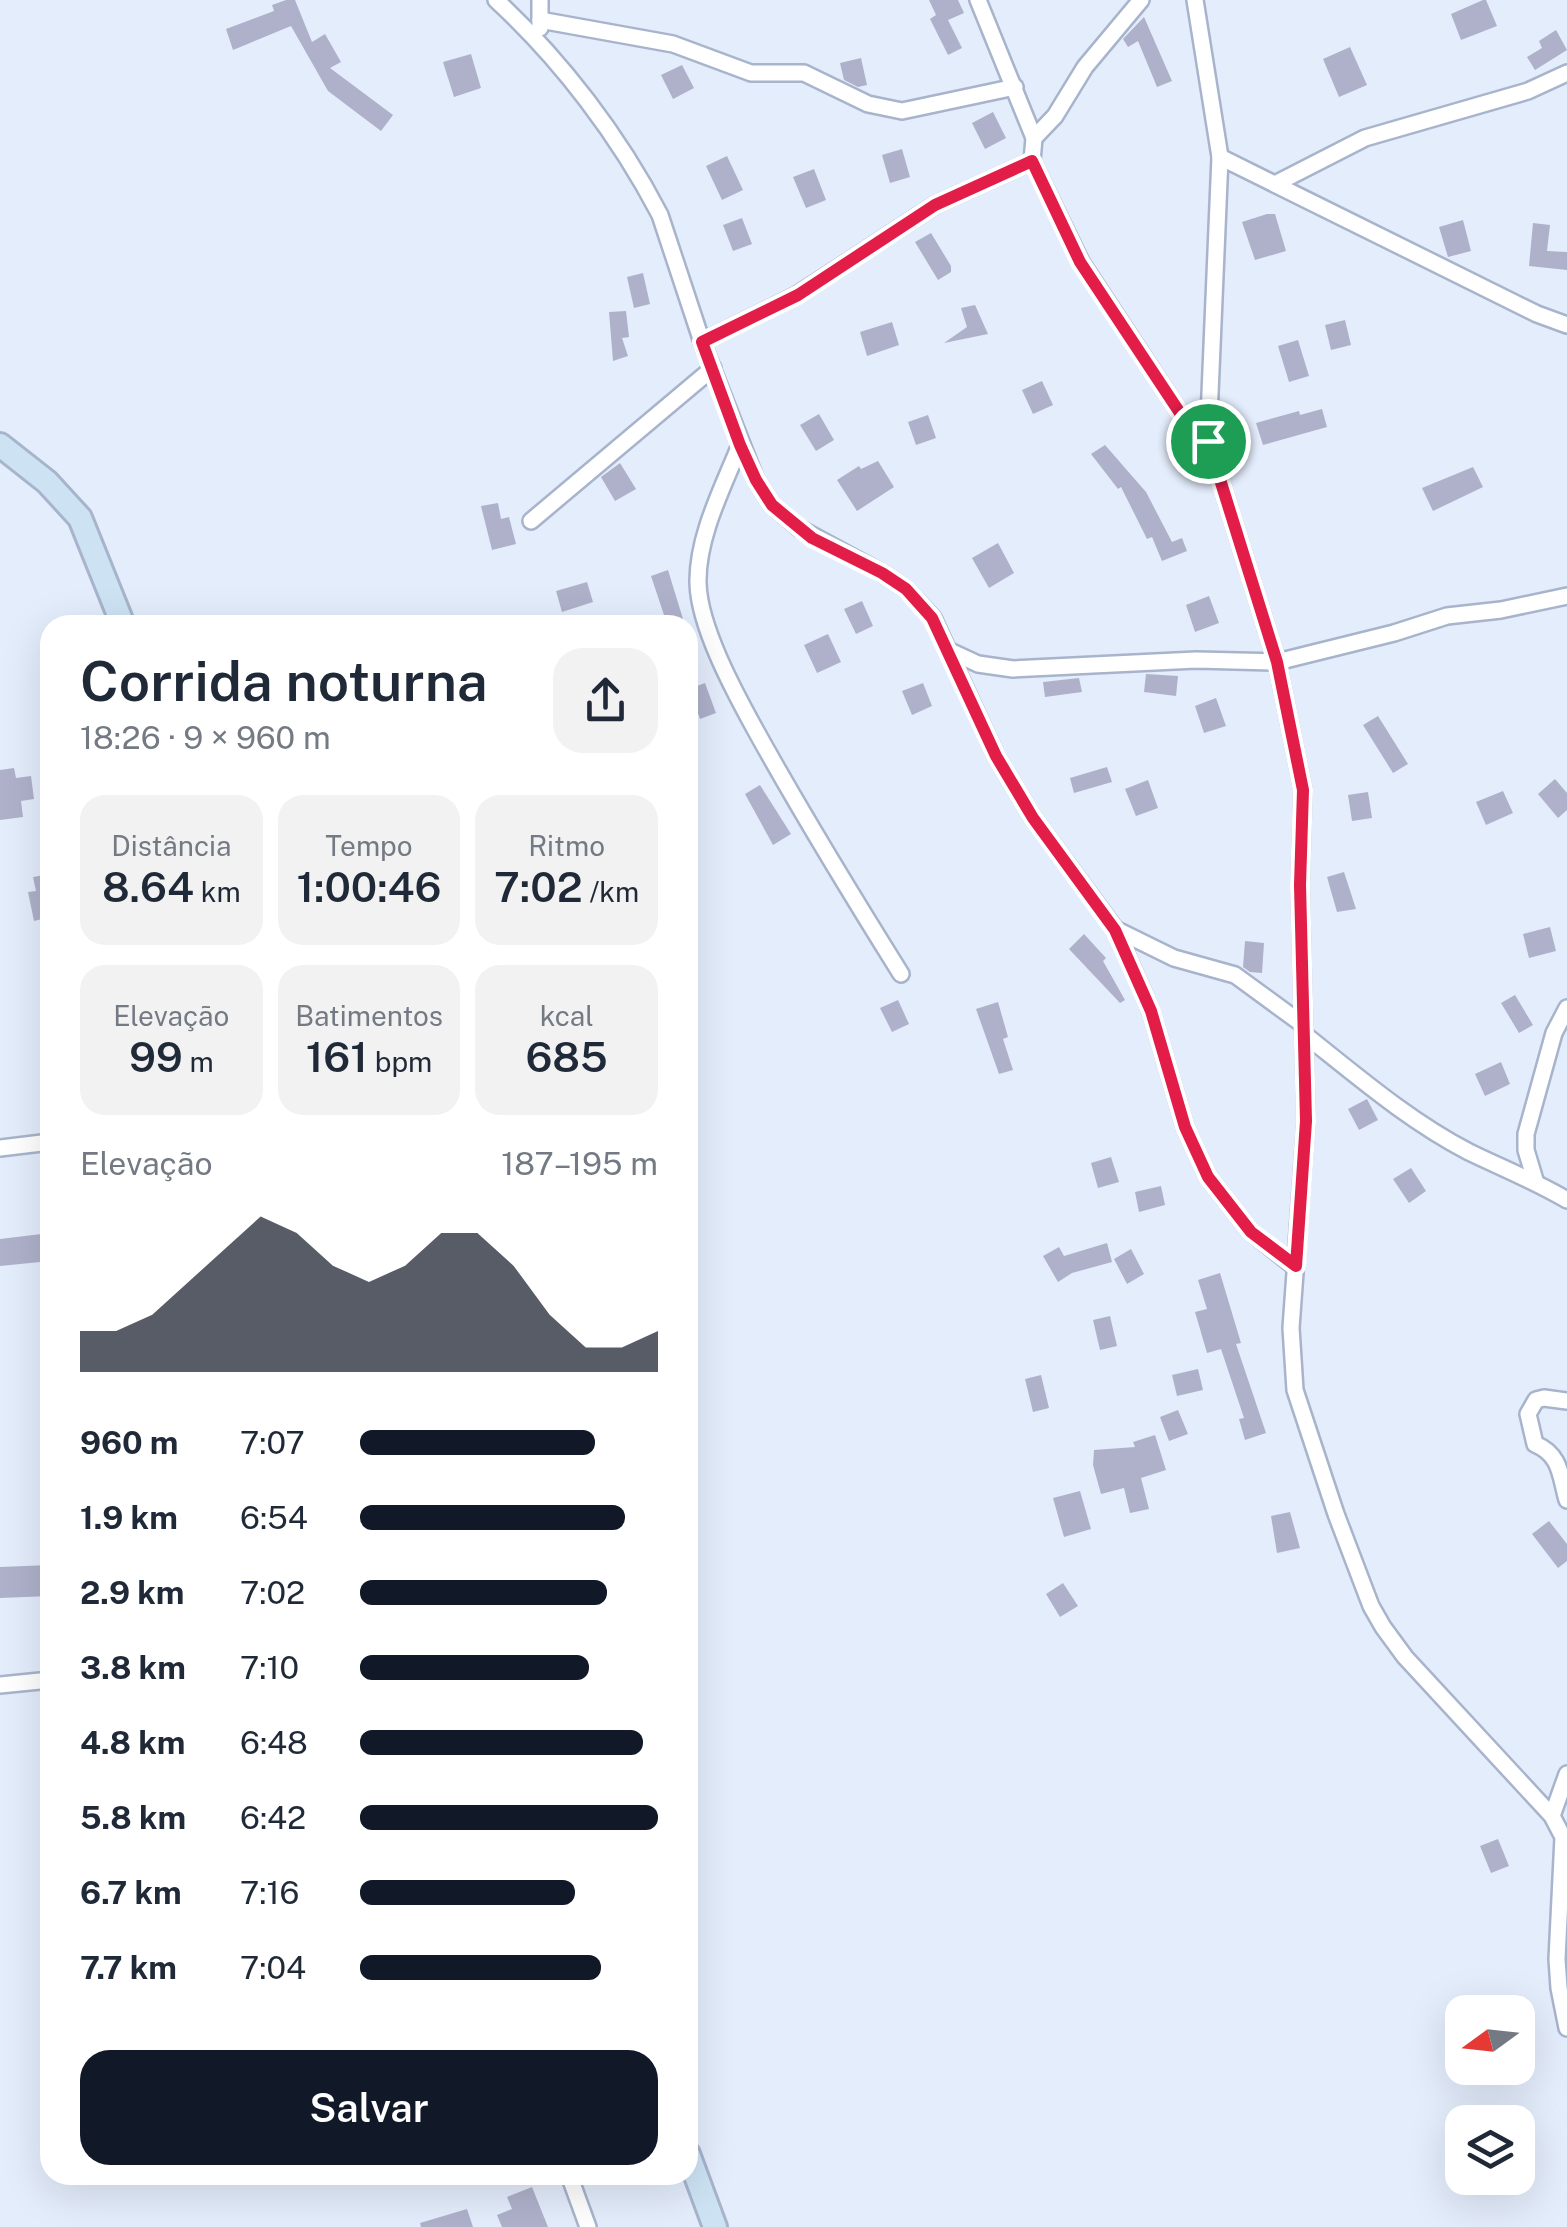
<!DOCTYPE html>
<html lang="pt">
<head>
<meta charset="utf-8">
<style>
  :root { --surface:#fff; --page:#f2f2f3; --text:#1f2937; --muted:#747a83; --accent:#111827 }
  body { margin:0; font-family:"Public Sans",sans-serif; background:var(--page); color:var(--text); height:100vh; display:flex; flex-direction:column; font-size:38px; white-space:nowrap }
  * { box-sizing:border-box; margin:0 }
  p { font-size:32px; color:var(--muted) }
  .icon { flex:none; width:55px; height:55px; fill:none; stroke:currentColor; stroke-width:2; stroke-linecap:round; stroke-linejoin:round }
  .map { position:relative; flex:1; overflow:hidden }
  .drawer { position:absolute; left:40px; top:615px; width:658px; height:1570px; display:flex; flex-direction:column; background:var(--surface); border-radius:30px; box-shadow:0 10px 40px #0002 }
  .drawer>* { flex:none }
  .needle { width:65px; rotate:255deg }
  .controls { position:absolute; left:1445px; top:1995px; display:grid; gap:20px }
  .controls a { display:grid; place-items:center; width:90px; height:90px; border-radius:20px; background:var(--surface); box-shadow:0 10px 40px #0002; font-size:50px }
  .pin { position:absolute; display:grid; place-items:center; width:85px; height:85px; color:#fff; margin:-42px; border:5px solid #fff; border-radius:50%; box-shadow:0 2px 10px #0007 }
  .round { display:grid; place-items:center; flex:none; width:105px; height:105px; border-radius:30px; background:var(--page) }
  .overview { display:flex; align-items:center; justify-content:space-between; height:170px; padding:0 40px }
  h1 { font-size:55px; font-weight:600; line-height:75px }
  .figures { display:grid; grid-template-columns:repeat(3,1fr); gap:15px; height:170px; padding:10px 40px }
  .figures div { display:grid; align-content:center; border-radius:25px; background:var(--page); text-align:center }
  .figures b { font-size:42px; font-weight:600 }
  .figures small { font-size:28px; font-weight:400 }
  .figures p { font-size:28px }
  .chart { height:280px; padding:20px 40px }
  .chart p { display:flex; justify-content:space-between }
  .chart svg { width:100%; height:180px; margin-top:10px; fill:var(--accent); opacity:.7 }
  .action { display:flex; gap:20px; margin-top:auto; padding:20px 40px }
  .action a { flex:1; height:115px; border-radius:30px; background:var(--accent); color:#fff; font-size:40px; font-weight:600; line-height:115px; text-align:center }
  ul { padding:0 40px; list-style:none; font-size:32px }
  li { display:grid; grid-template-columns:160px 120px 1fr; align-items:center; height:75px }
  li i { height:25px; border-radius:12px; background:var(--accent) }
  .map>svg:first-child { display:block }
  .building { fill:#afb1cb }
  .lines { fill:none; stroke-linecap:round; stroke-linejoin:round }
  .street-casing { stroke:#a7b4cc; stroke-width:20 }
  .secondary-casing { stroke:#a7b4cc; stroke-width:28 }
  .street { stroke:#fff; stroke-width:15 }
  .secondary { stroke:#cde3f4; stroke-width:22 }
  .route-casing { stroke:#fff; stroke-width:20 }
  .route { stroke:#e11d48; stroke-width:12 }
</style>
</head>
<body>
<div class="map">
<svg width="1567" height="2227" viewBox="0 0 1567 2227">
  <rect width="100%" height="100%" fill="#e4edfc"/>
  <g class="building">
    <polygon points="286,0 295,0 312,42 325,34 341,62 330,68 393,115 381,131 328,91 291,26 233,50 226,29 274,11 272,5"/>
    <polygon points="929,0 958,0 964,13 948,20 962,48 948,55 930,19 936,15"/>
    <polygon points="1483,0 1486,0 1497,26 1461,40 1451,14"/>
    <polygon points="1144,17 1172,81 1157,87 1138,41 1128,47 1123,39"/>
    <polygon points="1556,30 1567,50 1535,70 1527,57 1542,48 1539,41"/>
    <polygon points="1350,47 1367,85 1339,97 1323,59"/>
    <polygon points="471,54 481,88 454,97 443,62"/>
    <polygon points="861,58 867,85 858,87 844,80 840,63"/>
    <polygon points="682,65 694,88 673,99 661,75"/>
    <polygon points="993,112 1006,138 985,149 972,123"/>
    <polygon points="902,149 910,177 890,183 882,155"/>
    <polygon points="727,156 743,190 722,200 706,166"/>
    <polygon points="814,169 826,200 806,208 793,177"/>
    <polygon points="1267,214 1275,214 1286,251 1255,260 1242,222"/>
    <polygon points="742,218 752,244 733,251 723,225"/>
    <polygon points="1463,220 1471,251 1448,257 1439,227"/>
    <polygon points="1533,223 1550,225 1547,251 1567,252 1567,270 1529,266"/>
    <polygon points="931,233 951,266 951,272 938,280 915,242"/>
    <polygon points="643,273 650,304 634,308 627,277"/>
    <polygon points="975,305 988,334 944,343 967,327 961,308"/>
    <polygon points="626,311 629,337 622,338 628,356 613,361 609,312"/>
    <polygon points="1345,320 1351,345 1331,350 1325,325"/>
    <polygon points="892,322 899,345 867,356 860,332"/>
    <polygon points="1298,340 1309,376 1289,382 1278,346"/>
    <polygon points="1042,381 1053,405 1033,414 1022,390"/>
    <polygon points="1322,409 1327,427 1263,445 1256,423 1299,411 1300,415"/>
    <polygon points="819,414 834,440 816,451 800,425"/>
    <polygon points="928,415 936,438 916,445 908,422"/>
    <polygon points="1105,445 1146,492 1172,542 1182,538 1187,551 1162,561 1152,537 1147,539 1121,487 1118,489 1091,454"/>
    <polygon points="878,461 894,487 857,511 837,480 859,466 861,469"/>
    <polygon points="620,463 636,489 615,501 601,477"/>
    <polygon points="1473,467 1483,487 1433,511 1422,488"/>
    <polygon points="498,503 501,519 509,517 516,544 492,550 481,506"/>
    <polygon points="998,543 1014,573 989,588 972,558"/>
    <polygon points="668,570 683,619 666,621 651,576"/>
    <polygon points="587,582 593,602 562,612 556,591"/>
    <polygon points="1209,596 1219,623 1195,632 1186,605"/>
    <polygon points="862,601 873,626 856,634 844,609"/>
    <polygon points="828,634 841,662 817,673 804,645"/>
    <polygon points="1146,674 1178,676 1176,696 1144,692"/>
    <polygon points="1079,678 1082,692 1045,697 1043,682"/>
    <polygon points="705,683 716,713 700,719 689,689"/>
    <polygon points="923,683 932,706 912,715 902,691"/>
    <polygon points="1216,698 1226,726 1204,733 1195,706"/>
    <polygon points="1378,716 1408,764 1393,773 1363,725"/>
    <polygon points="1107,767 1112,782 1074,793 1070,778"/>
    <polygon points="14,768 16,778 31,776 34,799 21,801 23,817 0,820 0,770"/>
    <polygon points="1555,779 1567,793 1567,810 1558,818 1538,794"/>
    <polygon points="1148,780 1158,808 1136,816 1125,789"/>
    <polygon points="760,785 791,834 773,845 745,794"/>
    <polygon points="1503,791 1513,813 1486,825 1476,802"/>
    <polygon points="1368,792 1372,818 1352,821 1348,795"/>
    <polygon points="1344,872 1356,909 1337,912 1327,877"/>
    <polygon points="50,874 50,925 44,926 42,919 34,921 28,892 36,891 33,877"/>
    <polygon points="1550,927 1556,951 1529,958 1523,934"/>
    <polygon points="1084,934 1106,958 1103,961 1125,1000 1120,1003 1069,949"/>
    <polygon points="1245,941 1264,943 1262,973 1250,972 1243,967"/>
    <polygon points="1515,995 1533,1025 1519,1033 1501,1003"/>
    <polygon points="898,1000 909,1024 892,1032 880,1008"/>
    <polygon points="998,1002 1008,1037 1003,1039 1013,1070 999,1074 976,1009"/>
    <polygon points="1501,1062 1510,1084 1485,1096 1475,1074"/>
    <polygon points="1367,1099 1378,1120 1359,1130 1348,1109"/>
    <polygon points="1111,1157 1119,1182 1098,1188 1091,1163"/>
    <polygon points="1411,1168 1426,1191 1409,1203 1393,1179"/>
    <polygon points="1161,1186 1165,1205 1139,1212 1135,1192"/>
    <polygon points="50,1233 50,1261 0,1266 0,1239"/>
    <polygon points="1107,1243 1112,1262 1072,1273 1058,1282 1043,1256 1059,1247 1064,1256"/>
    <polygon points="1131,1249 1144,1274 1127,1284 1114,1259"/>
    <polygon points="1220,1273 1241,1343 1236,1344 1266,1433 1245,1440 1239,1419 1244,1418 1221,1349 1207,1353 1195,1312 1207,1309 1198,1280"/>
    <polygon points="1110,1316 1117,1346 1100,1350 1093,1320"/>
    <polygon points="1198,1369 1203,1390 1177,1396 1172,1375"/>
    <polygon points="1041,1375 1049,1408 1033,1412 1025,1379"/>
    <polygon points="1178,1410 1188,1434 1169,1441 1160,1417"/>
    <polygon points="1155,1435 1166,1470 1141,1478 1149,1509 1130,1513 1124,1488 1101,1494 1093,1465 1094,1450 1135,1447 1133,1442"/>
    <polygon points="1080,1491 1091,1529 1064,1537 1053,1498"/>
    <polygon points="1290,1512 1300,1548 1277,1553 1271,1516"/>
    <polygon points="1549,1521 1567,1544 1567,1561 1558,1568 1532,1534"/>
    <polygon points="50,1565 50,1596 0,1598 0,1567"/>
    <polygon points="1063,1583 1078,1606 1060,1617 1046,1594"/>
    <polygon points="1498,1839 1509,1866 1491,1873 1480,1846"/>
    <polygon points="532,2187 548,2227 502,2227 497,2215 512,2209 507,2197"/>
    <polygon points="467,2209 473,2227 421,2227 420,2223"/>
  </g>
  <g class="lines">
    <defs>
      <g id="street">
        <path d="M 496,0 C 561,60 619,136 660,215 L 702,342 L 756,480 L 772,505 L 799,528 L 882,573 L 906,589 L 933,618 L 996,756 L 1033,818 L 1115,929 L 1151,1011 L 1185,1127 L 1208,1177 L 1251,1232 L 1295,1267"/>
        <polyline points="540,0 540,28"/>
        <polyline points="978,0 1034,138 1032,161 1081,262 1182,416 1208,441 1277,662 1303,790 1300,885 1306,1121 1291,1328 1295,1390 1336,1514 1371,1606 1383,1627 1405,1657 1552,1816 1563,1837 1557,1959 1559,1988 1567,2028"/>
        <polyline points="1195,0 1220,157 1208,441"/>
        <polyline points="540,20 673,44 751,73 804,73 868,104 902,111 1015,87"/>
        <polyline points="1034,138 1055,116 1085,67 1141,0"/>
        <polyline points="1220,157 1537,314 1567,325"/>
        <polyline points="1275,184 1365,138 1528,91 1567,73"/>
        <polyline points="702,342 797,295 935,205 1032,161"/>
        <path d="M 740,445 C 723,487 697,537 698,583 C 699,627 735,693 756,731 C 802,814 851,894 901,974"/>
        <polyline points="531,521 713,368"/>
        <polyline points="950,651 978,664 1013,669 1196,660 1277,662 1394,633 1447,616 1501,610 1567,596"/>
        <polyline points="1115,929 1174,958 1235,975 1302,1024"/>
        <path d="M 1304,1034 C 1357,1076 1409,1121 1469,1152 C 1502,1168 1535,1181 1567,1200"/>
        <polyline points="0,1148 50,1142"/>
        <polyline points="1535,1180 1526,1150 1526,1134 1554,1033 1567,1008"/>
        <path d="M 1567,1401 L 1544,1398 L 1536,1400 L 1528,1414 L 1535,1444 C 1561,1455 1560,1475 1567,1500"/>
        <polyline points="0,1685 50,1680"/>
        <polyline points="1552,1816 1567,1774"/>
        <polyline points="569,2175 588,2227"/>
      </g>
      <g id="secondary">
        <polyline points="0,445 47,482 80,518 123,625"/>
        <polyline points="688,2154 715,2227"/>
      </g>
    </defs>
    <use href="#street" class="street-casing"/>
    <use href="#secondary" class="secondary-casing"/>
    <use href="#street" class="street"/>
    <use href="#secondary" class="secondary"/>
  </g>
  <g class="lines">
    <defs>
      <polygon id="route" points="1032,161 1080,262 1182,416 1208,441 1277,662 1303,790 1300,885 1306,1121 1296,1266 1251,1232 1208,1177 1185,1127 1151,1011 1115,930 1033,818 996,756 932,618 906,589 882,573 812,538 772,505 756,480 740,445 702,342 798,295 935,205"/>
    </defs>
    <use href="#route" class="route-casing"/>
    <use href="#route" class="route"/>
  </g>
</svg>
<div class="controls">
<a><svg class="needle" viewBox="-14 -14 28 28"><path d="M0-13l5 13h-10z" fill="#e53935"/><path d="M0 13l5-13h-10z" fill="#747a83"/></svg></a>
<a><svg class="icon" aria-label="layers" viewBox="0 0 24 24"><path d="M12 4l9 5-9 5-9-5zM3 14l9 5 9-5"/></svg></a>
</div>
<div class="pin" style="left:1208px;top:441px;background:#1e9e55"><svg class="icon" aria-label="arrive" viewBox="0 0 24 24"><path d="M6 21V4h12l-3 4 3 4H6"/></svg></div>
<section class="drawer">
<div class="overview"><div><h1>Corrida noturna</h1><p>18:26 · 9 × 960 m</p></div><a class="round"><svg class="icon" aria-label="share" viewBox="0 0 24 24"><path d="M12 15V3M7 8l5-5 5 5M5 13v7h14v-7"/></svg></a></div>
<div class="figures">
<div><p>Distância</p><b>8.64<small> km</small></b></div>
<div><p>Tempo</p><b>1:00:46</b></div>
<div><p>Ritmo</p><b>7:02<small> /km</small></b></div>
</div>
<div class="figures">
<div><p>Elevação</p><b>99<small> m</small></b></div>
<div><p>Batimentos</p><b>161<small> bpm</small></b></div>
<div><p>kcal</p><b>685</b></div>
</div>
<div class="chart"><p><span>Elevação</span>187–195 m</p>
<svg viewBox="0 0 160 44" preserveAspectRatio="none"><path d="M0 44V34L10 34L20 30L30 22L40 14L50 6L60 10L70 18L80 22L90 18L100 10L110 10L120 18L130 30L140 38L150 38L160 34V44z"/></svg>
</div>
<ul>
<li><b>960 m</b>7:07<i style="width:79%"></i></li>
<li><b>1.9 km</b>6:54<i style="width:89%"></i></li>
<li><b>2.9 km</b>7:02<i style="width:83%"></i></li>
<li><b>3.8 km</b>7:10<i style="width:77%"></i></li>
<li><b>4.8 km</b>6:48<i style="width:95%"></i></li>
<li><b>5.8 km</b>6:42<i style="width:100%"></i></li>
<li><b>6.7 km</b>7:16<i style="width:72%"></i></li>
<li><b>7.7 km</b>7:04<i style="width:81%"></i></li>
</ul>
<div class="action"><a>Salvar</a></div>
</section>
</div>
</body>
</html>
